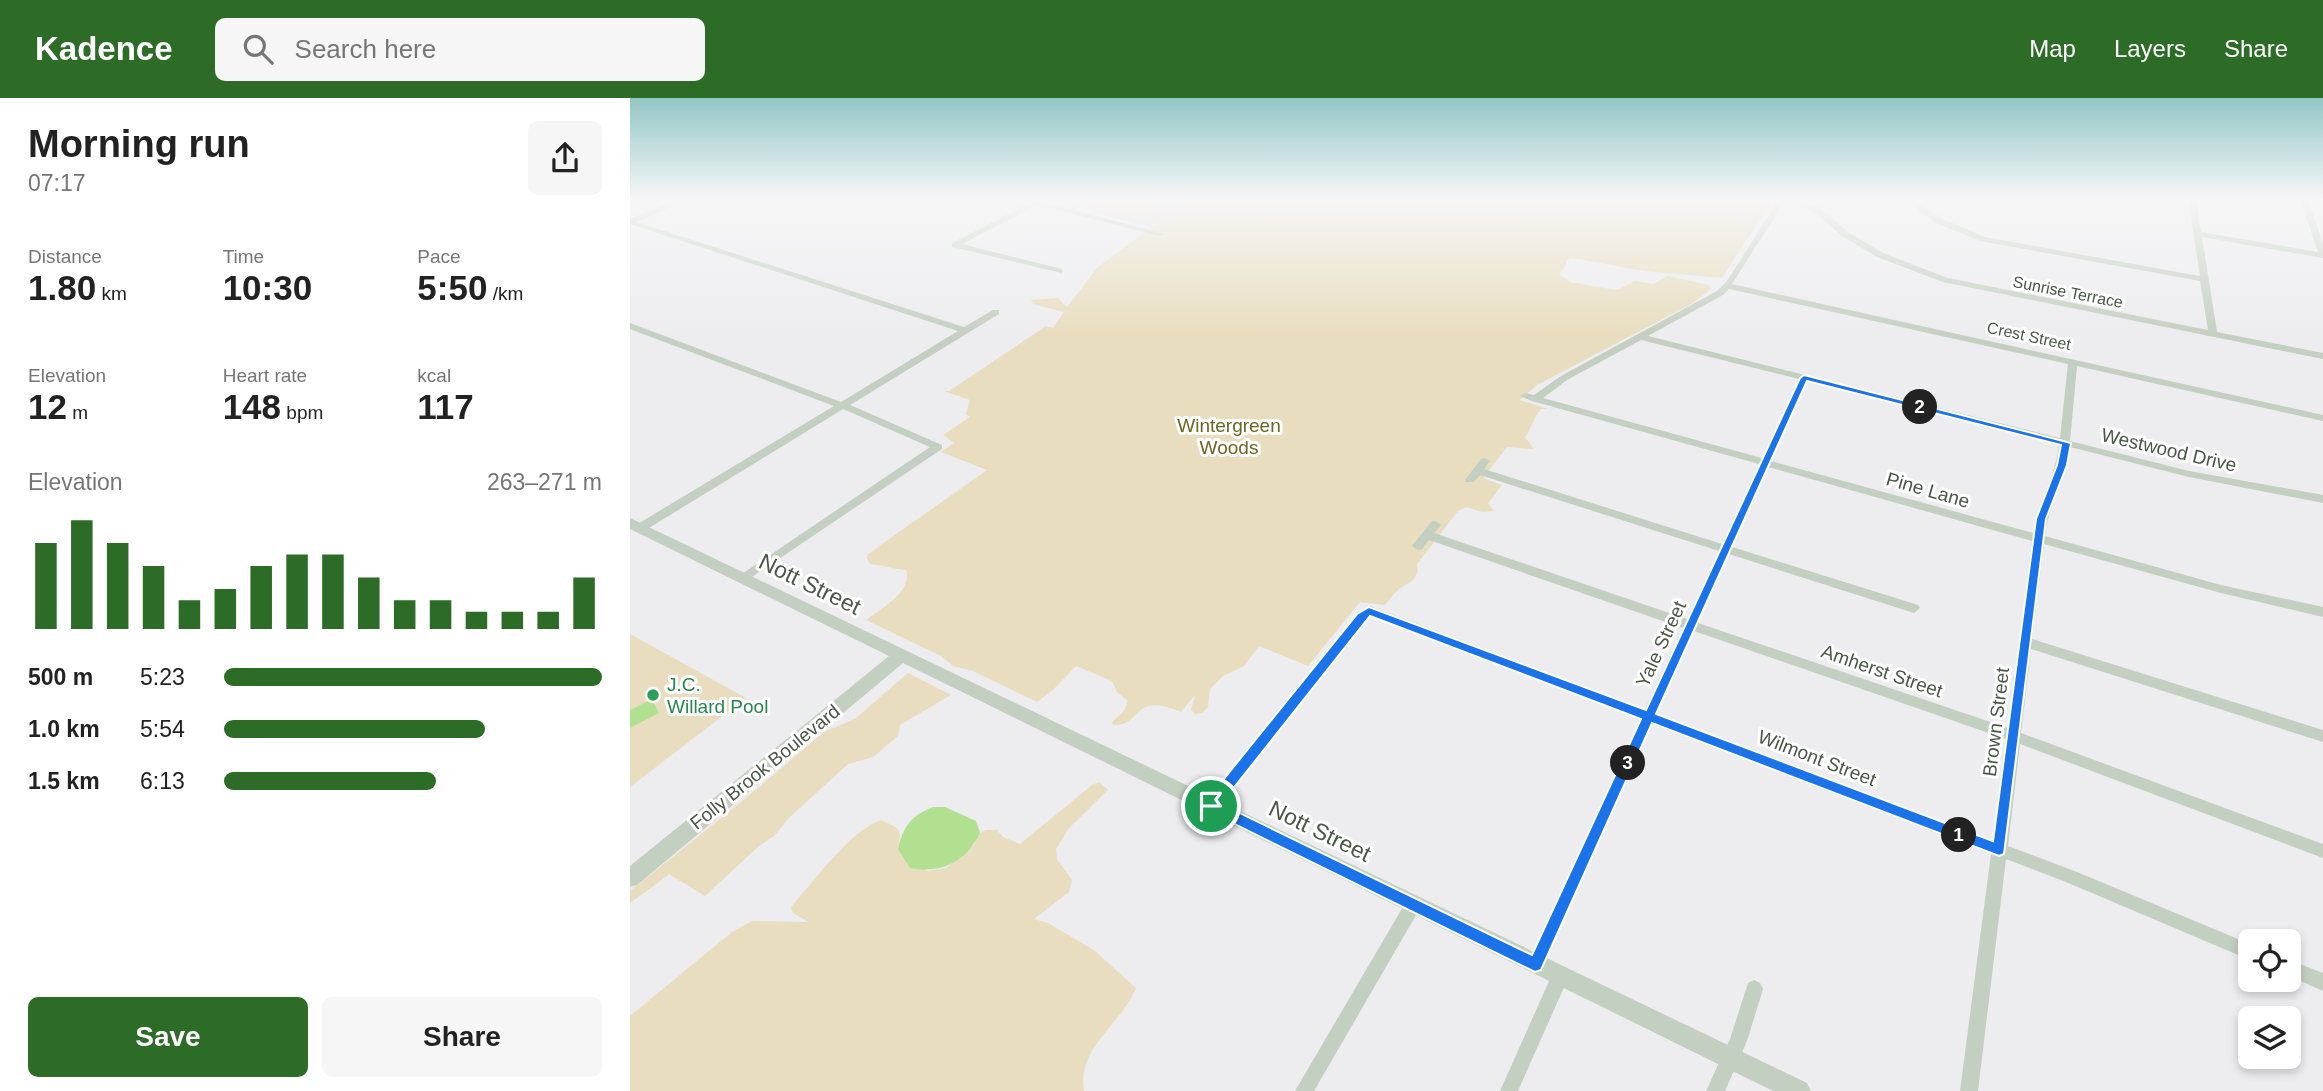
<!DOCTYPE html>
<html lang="en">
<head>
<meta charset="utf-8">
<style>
  :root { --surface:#fff; --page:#f6f6f6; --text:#222; --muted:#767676; --accent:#2c6c27 }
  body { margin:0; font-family:Arial,sans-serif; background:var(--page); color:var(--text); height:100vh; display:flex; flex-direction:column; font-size:26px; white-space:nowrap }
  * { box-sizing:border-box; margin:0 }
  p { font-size:23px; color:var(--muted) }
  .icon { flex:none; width:38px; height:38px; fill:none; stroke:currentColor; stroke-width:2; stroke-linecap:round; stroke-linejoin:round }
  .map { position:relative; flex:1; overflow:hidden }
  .details { display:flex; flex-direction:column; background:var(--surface); width:630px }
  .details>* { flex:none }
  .buttons { position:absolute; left:1608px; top:831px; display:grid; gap:14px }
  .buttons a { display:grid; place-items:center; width:63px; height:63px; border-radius:10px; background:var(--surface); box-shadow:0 4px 10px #0003; font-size:35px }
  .pin { position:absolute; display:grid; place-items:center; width:60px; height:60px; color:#fff; margin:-30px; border:4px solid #fff; border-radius:50%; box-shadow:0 2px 7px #0007 }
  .km { position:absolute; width:35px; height:35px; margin:-18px; border-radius:50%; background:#222; color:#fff; font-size:19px; line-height:35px; text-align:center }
  .round { display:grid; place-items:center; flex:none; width:74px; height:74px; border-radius:10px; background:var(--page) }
  .head { display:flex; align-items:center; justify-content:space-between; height:119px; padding:0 28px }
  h1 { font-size:38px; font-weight:600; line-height:52px }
  .figures { display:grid; grid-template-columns:repeat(3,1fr); gap:10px; height:119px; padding:7px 28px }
  .figures div { display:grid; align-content:center }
  .figures b { font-size:35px; font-weight:600 }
  .figures small { font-size:19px; font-weight:400 }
  .figures p { font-size:19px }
  .chart { height:196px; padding:14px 28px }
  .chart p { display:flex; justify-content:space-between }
  .chart svg { width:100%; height:126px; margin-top:7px; stroke:var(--accent); stroke-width:6 }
  .button { display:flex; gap:14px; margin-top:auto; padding:14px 28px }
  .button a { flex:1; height:80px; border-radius:10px; background:var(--accent); color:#fff; font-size:28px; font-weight:600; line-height:80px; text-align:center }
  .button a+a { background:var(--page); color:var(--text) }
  ul { padding:0 28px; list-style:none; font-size:23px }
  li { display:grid; grid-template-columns:112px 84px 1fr; align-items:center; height:52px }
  li i { height:18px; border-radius:9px; background:var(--accent) }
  header { display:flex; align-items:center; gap:42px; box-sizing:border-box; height:98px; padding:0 35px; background:var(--accent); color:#fff }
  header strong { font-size:33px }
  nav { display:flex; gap:38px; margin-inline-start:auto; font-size:24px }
  .search { width:490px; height:63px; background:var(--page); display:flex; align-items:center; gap:18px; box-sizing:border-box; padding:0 24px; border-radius:10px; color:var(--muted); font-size:26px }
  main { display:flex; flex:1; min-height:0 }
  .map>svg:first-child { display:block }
  .education { fill:#dedddf }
  .green { fill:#e8ddbe }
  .water { fill:#b2e091 }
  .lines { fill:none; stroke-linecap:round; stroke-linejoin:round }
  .minor { fill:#c3cfc1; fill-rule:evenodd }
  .tertiary { fill:#c3cfc1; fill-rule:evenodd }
  .route { fill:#1a73e8; stroke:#fff; stroke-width:2; fill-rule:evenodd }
  .leisure-dot { fill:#2e9e5b; stroke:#fff; stroke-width:2.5 }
  .labels { text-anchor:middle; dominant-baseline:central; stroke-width:6; stroke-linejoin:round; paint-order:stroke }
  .far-street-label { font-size:16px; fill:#495747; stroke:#fff }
  .park-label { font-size:19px; fill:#6e6421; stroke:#fff }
  .street-label { font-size:19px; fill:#495747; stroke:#fff }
  .leisure-label { font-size:19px; fill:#27864d; stroke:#fff; text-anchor:start }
  .near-street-label { font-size:23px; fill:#495747; stroke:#fff }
</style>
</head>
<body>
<header>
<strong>Kadence</strong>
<div class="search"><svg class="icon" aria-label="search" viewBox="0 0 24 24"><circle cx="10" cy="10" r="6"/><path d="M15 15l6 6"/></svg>Search here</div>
<nav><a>Map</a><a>Layers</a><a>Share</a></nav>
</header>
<main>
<section class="details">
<div class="head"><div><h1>Morning run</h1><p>07:17</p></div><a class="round"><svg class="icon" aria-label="share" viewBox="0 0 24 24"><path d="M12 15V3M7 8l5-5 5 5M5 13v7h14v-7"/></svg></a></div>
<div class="figures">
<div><p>Distance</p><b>1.80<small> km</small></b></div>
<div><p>Time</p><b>10:30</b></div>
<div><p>Pace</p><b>5:50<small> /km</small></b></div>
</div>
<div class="figures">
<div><p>Elevation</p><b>12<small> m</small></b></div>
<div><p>Heart rate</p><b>148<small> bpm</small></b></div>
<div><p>kcal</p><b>117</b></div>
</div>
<div class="chart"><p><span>Elevation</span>263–271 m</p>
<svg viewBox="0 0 160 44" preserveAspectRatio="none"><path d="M5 44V14M15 44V6M25 44V14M35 44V22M45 44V34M55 44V30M65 44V22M75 44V18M85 44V18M95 44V26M105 44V34M115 44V34M125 44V38M135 44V38M145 44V38M155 44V26"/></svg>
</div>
<ul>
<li><b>500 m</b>5:23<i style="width:100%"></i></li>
<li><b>1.0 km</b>5:54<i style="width:69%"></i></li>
<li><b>1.5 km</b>6:13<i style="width:56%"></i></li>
</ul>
<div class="button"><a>Save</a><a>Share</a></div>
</section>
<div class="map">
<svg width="1693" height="993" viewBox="0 0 1693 993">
  <rect width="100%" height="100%" fill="#edecee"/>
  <polygon class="education" points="467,101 560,101 520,129 450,111"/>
  <g class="green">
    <polygon points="477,101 528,101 529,103 523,113 514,120 460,109"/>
    <path d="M 560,101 L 1143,101 L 1092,180 L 1014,173 L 942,160 L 936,162 L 936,167 L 929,176 L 940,184 L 980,191 L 988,192 L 1004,183 L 1024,186 L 1037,178 L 1078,187 L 1081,191 L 1063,205 L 907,287 L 890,302 L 918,311 L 911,311 C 904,319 902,329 895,339 L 904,351 L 877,349 L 853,380 L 872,387 L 858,405 L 864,413 L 852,414 L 836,409 L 828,413 L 787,466 C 790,484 778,483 767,493 C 762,497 759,503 755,507 L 730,504 L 678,568 L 629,548 L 614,568 L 593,578 L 580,591 L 578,609 L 572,615 L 565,616 L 561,612 L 565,597 L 551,614 C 502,593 513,628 483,627 L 482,624 L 494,613 L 498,603 L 487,594 L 482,583 L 446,568 L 423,592 L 407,604 L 343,573 L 323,568 L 311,558 L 236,522 C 251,510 283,494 276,472 C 263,471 253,467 240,466 L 237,460 L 238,456 L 357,372 L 311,354 L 324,345 L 313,337 L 340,319 L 336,316 L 340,302 L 314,293 L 319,293 L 416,228 L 423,230 L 434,214 L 403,206 L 401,202 L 428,200 L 437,209 L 468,169 Z"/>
    <polygon points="0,536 116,600 0,689"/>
    <polygon points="278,575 321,597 270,627 268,638 243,659 218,666 160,719 144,738 130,747 75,798 40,777 41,775 0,805 0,793 110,705 194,634 225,621"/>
    <path d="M 469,684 L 478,692 L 439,730 L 426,751 L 427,761 L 442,782 L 439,794 L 404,821 L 418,825 L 465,853 L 506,890 C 491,927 447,949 454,993 L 0,993 L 0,918 L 102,834 L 122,823 L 179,824 L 163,815 L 161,810 L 165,804 C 186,781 222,731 251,722 C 270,731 272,729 268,751 L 297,773 L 316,770 L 344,747 L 350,735 L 356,732 L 367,732 L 373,739 L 390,746 L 462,687 Z"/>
  </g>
  <g class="water">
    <polygon points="22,601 29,615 0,630 0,612"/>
    <path d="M 303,709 L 315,709 L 346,723 L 350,735 C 336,764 311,776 280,770 L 268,751 C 273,728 282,717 303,709 Z"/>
  </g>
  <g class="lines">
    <g class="minor">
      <polygon points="388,101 401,101 438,111 453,101 462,101 445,112 534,136 530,138 407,107 332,146 432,171 432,175 322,149 322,145 400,105"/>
      <path d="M 1149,101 L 1164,101 L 1189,109 L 1218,134 L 1253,155 L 1318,180 L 1578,232 L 1570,183 L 1350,143 L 1307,125 L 1289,113 L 1282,101 L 1289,101 L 1295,109 L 1313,121 L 1355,139 L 1570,178 L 1558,101 L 1566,101 L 1571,134 L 1688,154 L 1670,101 L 1678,101 L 1693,146 L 1693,160 L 1572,139 L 1587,234 L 1693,255 L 1693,261 L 1313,184 L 1247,159 L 1212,138 L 1183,113 L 1155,103 L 1102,186 L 1693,317 L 1693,323 L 1447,268 L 1440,343 L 1559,373 L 1693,397 L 1693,405 L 1559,379 L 1440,349 C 1437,380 1418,407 1415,438 L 1591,487 L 1693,509 L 1693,519 L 1591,495 L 1414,446 L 1402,541 L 1693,632 L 1693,644 L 1401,551 L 1391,635 L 1693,746 L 1693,760 L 1390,646 L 1378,748 L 1447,774 L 1620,846 L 1620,862 L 1436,784 L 1376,761 L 1348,993 L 1330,993 L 1361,756 L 1022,626 L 911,872 L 905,874 L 899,872 L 897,866 L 1010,621 L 741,518 L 735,522 L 586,713 L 581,715 L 576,713 L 574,708 L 727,516 L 740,508 L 1015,611 L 1053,530 L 799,442 L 792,451 L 788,452 L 782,448 L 801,424 L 805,423 L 811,427 L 804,435 L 1057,521 L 1089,453 L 850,377 L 844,384 L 836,384 L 835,382 L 851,361 L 855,360 L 860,363 L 854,371 L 1092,446 L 1129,366 L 902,303 L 890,298 L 895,295 L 904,297 L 931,278 L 1087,193 L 1097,183 ZM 1099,191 L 1438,266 L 1430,340 L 1018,238 L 1093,197 ZM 1011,242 L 1169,281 L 1132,360 L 913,300 L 937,282 ZM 1177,283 L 1429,347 C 1426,378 1408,404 1403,435 L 1141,363 ZM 1138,369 L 1402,443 L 1378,630 L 1068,525 L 1099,456 L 1284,515 L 1290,510 L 1288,507 L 1102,449 ZM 1064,533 L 1376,641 L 1363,742 L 1027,616 Z"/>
      <polygon points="1401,101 1435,101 1432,103 1404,103"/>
      <polygon points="0,122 334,229 363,212 369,212 369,216 220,307 312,347 312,351 113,485 107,481 109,478 300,349 213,311 14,433 6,433 4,430 6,427 204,308 0,231 0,225 211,304 328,233 0,126"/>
      <polygon points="783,799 789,802 791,807 789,812 684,993 665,993 777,802"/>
      <polygon points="1659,862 1693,875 1693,893 1659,878"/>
      <polygon points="930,869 936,872 939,878 888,993 870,993 924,872"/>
      <polygon points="1124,882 1130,885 1133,891 1117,943 1095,993 1076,993 1100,941 1118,885"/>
    </g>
    <g class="tertiary">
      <polygon points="47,101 60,101 0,127 0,121"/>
      <polygon points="0,420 1177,985 1181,993 1143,993 273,565 7,787 0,789 0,768 259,558 0,431"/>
    </g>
  </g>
  <linearGradient id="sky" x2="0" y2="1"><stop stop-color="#92c6c5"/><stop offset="0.42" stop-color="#f7f6f7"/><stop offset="1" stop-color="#f7f6f7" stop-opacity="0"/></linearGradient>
  <rect width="1693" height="240" fill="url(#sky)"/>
  <path class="route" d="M 1174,277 L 1441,345 L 1437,367 L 1416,421 L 1374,756 L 1369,758 L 1022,625 L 911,872 L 905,874 L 576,712 L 576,703 L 727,516 L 739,509 L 1016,612 L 1170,280 ZM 1177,283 L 1431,347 L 1427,367 L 1406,421 L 1363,743 L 1026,616 ZM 740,518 L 1011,621 L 902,857 L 591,706 Z"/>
  <circle class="leisure-dot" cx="23" cy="597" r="7"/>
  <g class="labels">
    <g class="far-street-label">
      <text transform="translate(1438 194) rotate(11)">Sunrise Terrace</text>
      <text transform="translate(1399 238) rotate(12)">Crest Street</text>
    </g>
    <g class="park-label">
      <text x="599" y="327">Wintergreen<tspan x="599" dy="22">Woods</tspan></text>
    </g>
    <g class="street-label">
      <text transform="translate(1539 352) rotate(13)">Westwood Drive</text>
      <text transform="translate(1298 392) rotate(16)">Pine Lane</text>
      <text transform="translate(1031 546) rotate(-65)">Yale Street</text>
      <text transform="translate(1252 573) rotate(19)">Amherst Street</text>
      <text transform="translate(1366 624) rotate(-83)">Brown Street</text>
      <text transform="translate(1187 660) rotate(21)">Wilmont Street</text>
      <text transform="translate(135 669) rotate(-39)">Folly Brook Boulevard</text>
    </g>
    <g class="leisure-label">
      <text x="37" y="586">J.C.<tspan x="37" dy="22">Willard Pool</tspan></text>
    </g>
    <g class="near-street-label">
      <text transform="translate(180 486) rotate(26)">Nott Street</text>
      <text transform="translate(690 733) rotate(26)">Nott Street</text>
    </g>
  </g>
</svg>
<div class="buttons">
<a><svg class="icon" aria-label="locate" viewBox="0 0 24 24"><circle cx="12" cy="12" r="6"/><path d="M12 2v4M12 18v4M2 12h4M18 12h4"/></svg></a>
<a><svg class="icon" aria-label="layers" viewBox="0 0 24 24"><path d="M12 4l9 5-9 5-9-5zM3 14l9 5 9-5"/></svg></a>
</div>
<div class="pin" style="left:581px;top:708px;background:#1e9e55"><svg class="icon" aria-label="arrive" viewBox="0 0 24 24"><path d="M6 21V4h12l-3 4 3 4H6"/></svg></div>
<b class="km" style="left:1329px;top:737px">1</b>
<b class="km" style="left:1290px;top:309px">2</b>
<b class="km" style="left:998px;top:665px">3</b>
</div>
</main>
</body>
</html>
